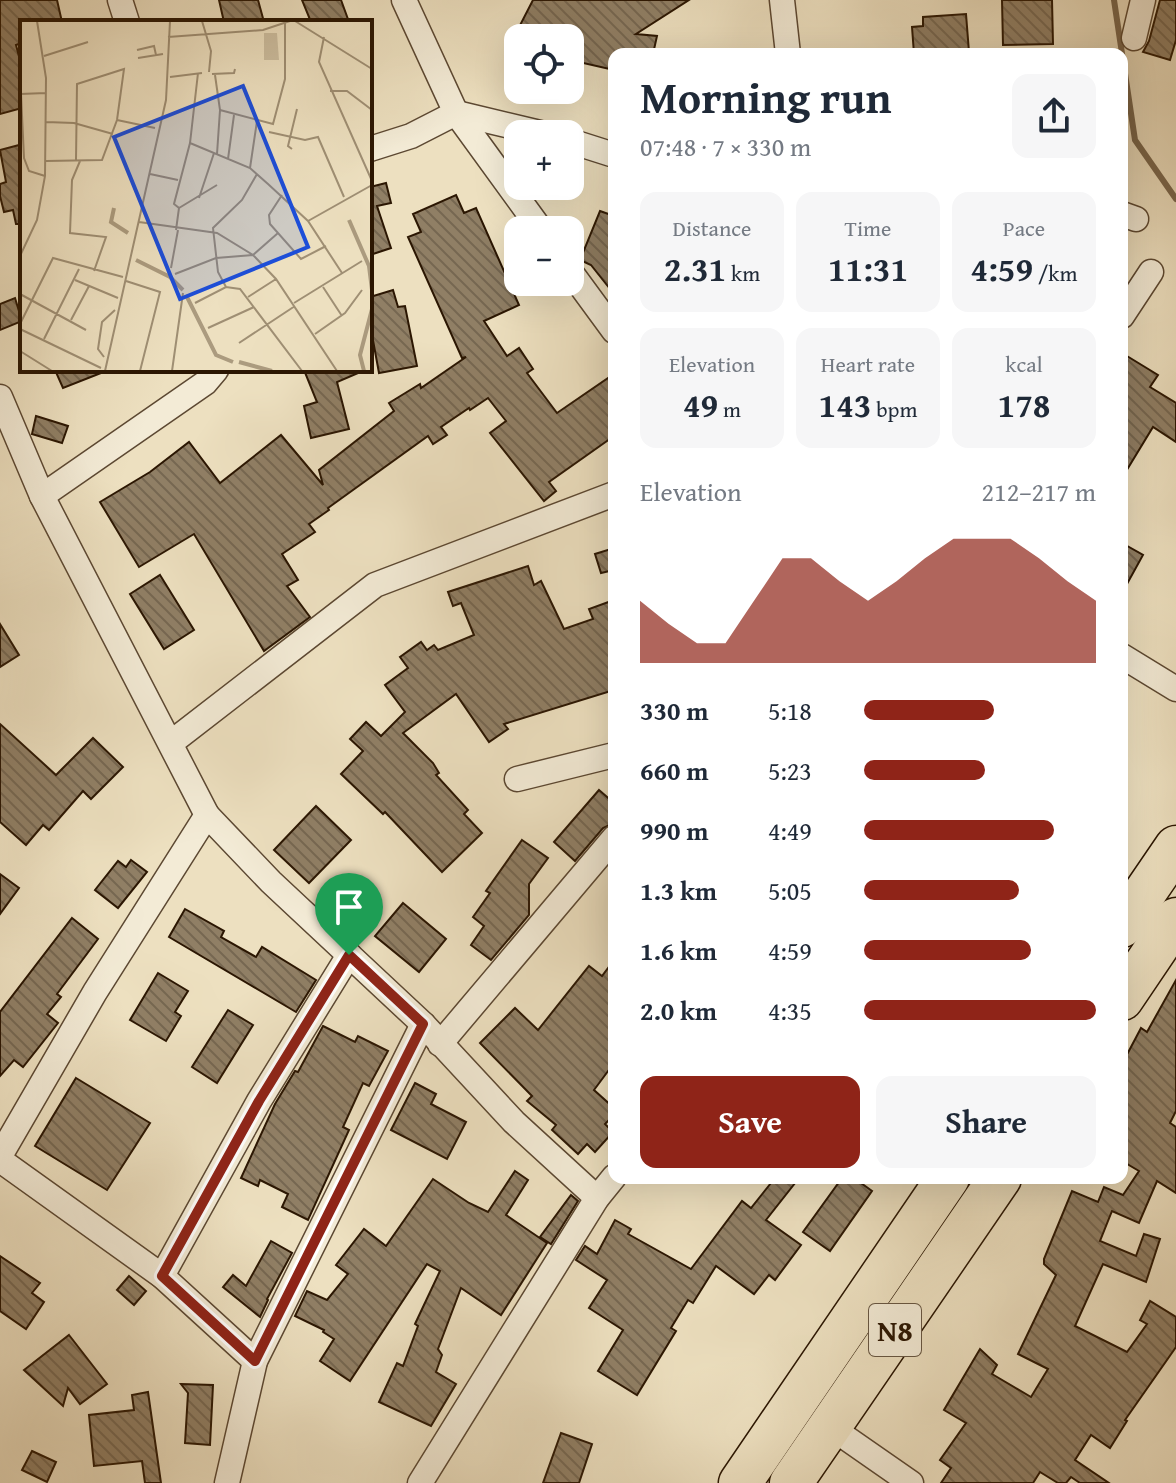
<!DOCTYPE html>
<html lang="en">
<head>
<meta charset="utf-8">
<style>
  :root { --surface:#fff; --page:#f6f6f7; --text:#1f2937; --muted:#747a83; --accent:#8f2418 }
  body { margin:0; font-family:"Gentium Book Plus",serif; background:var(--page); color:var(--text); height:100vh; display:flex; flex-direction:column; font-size:30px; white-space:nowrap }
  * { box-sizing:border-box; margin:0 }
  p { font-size:26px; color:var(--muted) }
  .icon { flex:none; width:44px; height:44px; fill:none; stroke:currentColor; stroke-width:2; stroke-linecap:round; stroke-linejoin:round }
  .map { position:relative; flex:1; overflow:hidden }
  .drawer { position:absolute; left:608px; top:48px; width:520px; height:1136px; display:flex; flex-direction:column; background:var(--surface); border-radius:16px; box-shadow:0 8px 32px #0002 }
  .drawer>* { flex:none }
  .fabs { position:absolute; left:504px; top:24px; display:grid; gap:16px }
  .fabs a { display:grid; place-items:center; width:80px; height:80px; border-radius:16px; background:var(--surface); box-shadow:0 8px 32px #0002; font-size:40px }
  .pin { position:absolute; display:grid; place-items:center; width:68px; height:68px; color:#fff; margin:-82px -34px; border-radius:50% 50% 50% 0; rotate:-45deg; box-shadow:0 0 8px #0007 }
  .pin .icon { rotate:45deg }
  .round { display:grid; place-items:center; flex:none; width:84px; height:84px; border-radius:16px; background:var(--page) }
  .headline { display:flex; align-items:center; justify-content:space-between; height:136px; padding:0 32px }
  h1 { font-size:44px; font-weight:700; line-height:60px }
  .figures { display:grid; grid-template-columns:repeat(3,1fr); gap:12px; height:136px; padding:8px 32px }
  .figures div { display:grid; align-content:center; border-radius:16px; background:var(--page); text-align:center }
  .figures b { font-size:34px; font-weight:700 }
  .figures small { font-size:22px; font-weight:400 }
  .figures p { font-size:22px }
  .chart { height:224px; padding:16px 32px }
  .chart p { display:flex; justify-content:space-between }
  .chart svg { width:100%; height:144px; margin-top:8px; fill:var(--accent); opacity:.7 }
  .button { display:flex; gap:16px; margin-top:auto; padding:16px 32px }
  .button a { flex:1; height:92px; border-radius:16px; background:var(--accent); color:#fff; font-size:32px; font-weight:700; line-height:92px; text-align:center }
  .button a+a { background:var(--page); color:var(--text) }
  ul { padding:0 32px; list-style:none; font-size:26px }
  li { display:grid; grid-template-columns:128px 96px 1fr; align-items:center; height:60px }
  li i { height:20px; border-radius:10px; background:var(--accent) }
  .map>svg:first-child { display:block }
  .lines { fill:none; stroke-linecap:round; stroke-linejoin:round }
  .stream { stroke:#78664d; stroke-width:6 }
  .building { fill:url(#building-back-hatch); stroke:#2b1602; stroke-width:2 }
  .street-casing { stroke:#5c4832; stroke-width:27 }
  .highway-casing { stroke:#2b1602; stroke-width:45 }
  .street { stroke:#f3ebd6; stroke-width:24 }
  .highway { stroke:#ede0c0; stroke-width:42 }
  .route-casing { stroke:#fff; stroke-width:16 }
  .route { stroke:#8f2418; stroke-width:10 }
  .labels { text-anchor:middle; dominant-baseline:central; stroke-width:6; stroke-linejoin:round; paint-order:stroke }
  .shield { fill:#f3ebd6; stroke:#675642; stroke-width:2 }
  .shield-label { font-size:30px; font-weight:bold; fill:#2b1602 }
  .inset-river { fill:none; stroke:#ab9b7f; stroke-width:4 }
  .inset-road { fill:none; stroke:#9f8f74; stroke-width:2 }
  .view { fill:#1d4ed8; fill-opacity:0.15; stroke:#1d4ed8; stroke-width:4 }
  .inset-edge { fill:none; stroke:#2b1602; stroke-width:4 }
</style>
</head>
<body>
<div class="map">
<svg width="1176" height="1483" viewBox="0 0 1176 1483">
  <defs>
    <pattern id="building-back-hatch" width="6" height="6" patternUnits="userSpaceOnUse" patternTransform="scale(2)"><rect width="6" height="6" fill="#907f65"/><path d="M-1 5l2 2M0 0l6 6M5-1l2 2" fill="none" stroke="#766751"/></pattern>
  </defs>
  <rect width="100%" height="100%" fill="#ede0c0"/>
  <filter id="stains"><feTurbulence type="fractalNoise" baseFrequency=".0025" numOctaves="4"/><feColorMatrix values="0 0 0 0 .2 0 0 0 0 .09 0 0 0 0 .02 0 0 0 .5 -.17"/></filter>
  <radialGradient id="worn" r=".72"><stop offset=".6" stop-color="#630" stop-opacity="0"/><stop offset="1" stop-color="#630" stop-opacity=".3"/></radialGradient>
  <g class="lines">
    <polyline class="stream" points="1114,0 1135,140 1176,199"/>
  </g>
  <g class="building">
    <polygon points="0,0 57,0 62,22 22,22 22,43 16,45 22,68 22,108 0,114"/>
    <polygon points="219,0 258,0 264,22 224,22"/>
    <polygon points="302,0 341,0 349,22 311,22"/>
    <polygon points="533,0 689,0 636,34 657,36 653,54 614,54 614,70 570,60 570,38 525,38 516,33"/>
    <polygon points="1002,0 1052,0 1053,44 1003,45"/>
    <polygon points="1160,0 1176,0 1176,40 1170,60 1143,52 1149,41"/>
    <polygon points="966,14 969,52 914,54 912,27 923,26 923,17"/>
    <polygon points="19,145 22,157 22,224 16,224 13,210 4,212 0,196 0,184 6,182 0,150"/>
    <polygon points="386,183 391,203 377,206 391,248 370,255 370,187"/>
    <polygon points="456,195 464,213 476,208 519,305 484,321 507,356 519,348 533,369 527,373 557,413 614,374 614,436 549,482 556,491 544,501 490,433 506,421 488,398 470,410 469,408 441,427 447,435 433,444 428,436 328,508 329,510 309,524 315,532 282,554 298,580 287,586 310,617 264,651 194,534 139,567 100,502 150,472 189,442 220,483 281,435 323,485 319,470 394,411 389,403 420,384 421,388 466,357 462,358 408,237 421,232 413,214"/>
    <polygon points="600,211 614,216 614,294 591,265 580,260"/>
    <polygon points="393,290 398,307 405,306 417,366 379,373 370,324 370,297"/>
    <polygon points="15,298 22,321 0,330 0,304"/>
    <polygon points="1122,353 1158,375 1150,387 1176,403 1176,442 1153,427 1122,478"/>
    <polygon points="55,370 106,370 106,371 63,388"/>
    <polygon points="304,370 365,370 337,382 349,429 311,438 304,406 317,402"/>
    <polygon points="36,416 68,426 62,443 32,434"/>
    <polygon points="1122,543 1143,555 1122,593"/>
    <polygon points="614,548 614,570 601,573 595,554"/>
    <polygon points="528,566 534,585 541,581 564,629 593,619 589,609 614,600 614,690 504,724 508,729 489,742 456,694 403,733 433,763 439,773 436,775 468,810 464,814 482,833 442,872 385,812 383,814 341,774 363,751 350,739 366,722 381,736 405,712 385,685 408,668 400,657 421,642 427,650 434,645 438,650 474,635 461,603 453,606 448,592"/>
    <polygon points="160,575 194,630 164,649 130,594"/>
    <polygon points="0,624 19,655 0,667"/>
    <polygon points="0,724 56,775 93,738 123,767 91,799 83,791 49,830 43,825 26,845 0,822"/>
    <polygon points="599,790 614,803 614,823 603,828 575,861 554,842"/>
    <polygon points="316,806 351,840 309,883 274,850"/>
    <polygon points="522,840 548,858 529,884 529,915 491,960 471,945 484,926 473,917 490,893 486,891"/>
    <polygon points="131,860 147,872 118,908 95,890 118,861 126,867"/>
    <polygon points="0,874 19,888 0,914"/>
    <polygon points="403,903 446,939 419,972 375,936"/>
    <polygon points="185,909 224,931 221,937 256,957 262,947 316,980 296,1012 169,937"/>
    <polygon points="72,918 98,939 57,994 61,997 47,1014 58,1023 23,1067 14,1060 0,1076 0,1012"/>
    <polygon points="614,960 614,1063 594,1090 614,1108 614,1115 605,1124 613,1132 595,1152 587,1144 578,1154 552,1130 556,1125 527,1101 532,1096 480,1043 515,1008 538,1030 589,966 602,976"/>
    <polygon points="158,973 188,991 175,1012 181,1016 166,1041 130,1020"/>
    <polygon points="1176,980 1176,1111 1170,1123 1176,1127 1176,1193 1157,1181 1139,1223 1112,1211 1100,1241 1136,1256 1144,1234 1160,1239 1146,1282 1103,1264 1075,1326 1127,1352 1147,1324 1140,1320 1150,1301 1176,1317 1176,1347 1125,1420 1127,1421 1110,1448 1091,1435 1075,1460 1109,1483 1080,1483 1071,1477 1066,1483 1058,1483 1040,1472 1033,1483 941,1483 951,1468 940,1460 966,1423 944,1410 980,1349 997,1365 992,1374 1031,1397 1048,1369 1018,1354 1056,1275 1044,1264 1044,1259 1072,1191 1098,1202 1104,1187 1123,1195 1139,1171 1122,1161 1122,1064 1141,1028 1147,1032"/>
    <polygon points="228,1010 253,1025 217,1083 192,1067"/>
    <polygon points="323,1026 355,1042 358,1036 388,1051 369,1086 363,1083 343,1127 349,1130 308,1220 282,1207 288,1194 260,1180 258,1186 241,1178 275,1104 295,1071 298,1072"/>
    <polygon points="76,1078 150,1123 107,1190 35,1146"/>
    <polygon points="415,1083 436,1094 431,1104 466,1122 447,1159 391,1130"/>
    <polygon points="515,1171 528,1180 506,1215 547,1243 501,1315 461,1288 438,1349 442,1355 436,1372 456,1384 431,1426 379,1402 397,1363 403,1366 418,1326 415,1324 440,1271 427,1264 350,1381 320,1361 334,1339 323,1332 324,1330 295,1316 307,1291 327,1300 348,1274 336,1265 364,1229 386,1246 433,1179 469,1203 488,1212"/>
    <polygon points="775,1178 799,1178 766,1220 801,1245 775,1280 769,1275 754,1294 716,1266 693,1303 688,1300 671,1328 676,1331 637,1395 598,1371 623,1330 589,1308 607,1280 576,1260 585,1246 597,1254 615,1220 631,1229 628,1234 691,1269 742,1201 751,1208"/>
    <polygon points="842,1178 854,1178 872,1191 830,1251 803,1232"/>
    <polygon points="571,1195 578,1201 551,1244 540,1237"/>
    <polygon points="271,1241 292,1253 267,1299 268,1300 260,1317 223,1287 233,1275 246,1286"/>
    <polygon points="0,1256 40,1283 32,1293 44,1302 26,1329 0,1311"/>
    <polygon points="129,1276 146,1291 134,1305 117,1290"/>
    <polygon points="69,1335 107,1384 80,1404 68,1388 63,1406 24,1370"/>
    <polygon points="181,1384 213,1385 210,1445 185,1443 188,1393"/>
    <polygon points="148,1392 161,1483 145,1483 142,1461 94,1466 89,1415 134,1410 132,1395"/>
    <polygon points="561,1433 592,1444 579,1483 543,1483"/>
    <polygon points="32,1451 56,1462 47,1482 22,1470"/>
  </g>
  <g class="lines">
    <defs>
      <g id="street">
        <polyline points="120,0 127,22"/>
        <polyline points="404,0 456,113 541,230"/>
        <polyline points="782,0 788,54"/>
        <polyline points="1134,38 1143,0"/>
        <polyline points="570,141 614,155"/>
        <polyline points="370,149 411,136 456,113 544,134"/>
        <polyline points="1122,214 1136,219"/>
        <polyline points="570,271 614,331"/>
        <polyline points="1122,316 1151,272"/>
        <polyline points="0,397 42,496 207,815 271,882 423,1024 514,1122 597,1198"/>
        <polyline points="42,496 205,383 216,370"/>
        <polyline points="1122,656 1176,689"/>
        <polyline points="172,742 375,585 614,494"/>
        <polyline points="517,779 614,755"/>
        <polyline points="440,1044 614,838"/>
        <polyline points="0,1156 95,992 207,815"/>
        <polyline points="0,1160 162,1276 255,1361"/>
        <polyline points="162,1276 259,1101 349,955"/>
        <polyline points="829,1426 911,1483"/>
        <polyline points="227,1483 255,1361 423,1024"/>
        <polyline points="420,1483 597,1198 614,1177"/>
      </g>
      <g id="highway">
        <polyline points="1122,926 1176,847"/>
        <polyline points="1122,999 1176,919"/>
        <polyline points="740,1483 948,1178"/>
        <polyline points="791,1483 1000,1178"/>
      </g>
    </defs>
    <use href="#street" class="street-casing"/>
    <use href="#highway" class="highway-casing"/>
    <use href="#street" class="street"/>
    <use href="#highway" class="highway"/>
  </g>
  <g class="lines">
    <defs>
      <polygon id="route" points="349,955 423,1024 255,1361 162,1276 259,1101"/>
    </defs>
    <use href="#route" class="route-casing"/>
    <use href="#route" class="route"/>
  </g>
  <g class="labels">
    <rect class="shield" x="869" y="1304" width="52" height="52" rx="6"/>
    <g class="shield-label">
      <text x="895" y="1330">N8</text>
    </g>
  </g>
  <g transform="translate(20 20)">
    <rect width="352" height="352" fill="#ede0c0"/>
    <path d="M 244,13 L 257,13 L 259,40 L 244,40 Z" fill="#ccbea0"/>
    <path class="inset-river" d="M 94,188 L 91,202 L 108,213M 329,200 L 349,246 L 352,270M 116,240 L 150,257 L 163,270M 166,275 L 196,335 L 213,342M 219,342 L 252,351M 344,351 L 340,335 L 352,289"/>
    <path class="inset-road" d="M 182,1 L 191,31 L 189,52M 275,1 L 352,49M 148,17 L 243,10 L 270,1M 304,17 L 299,42 L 352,161M 117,30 L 134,26 L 136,35M 24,36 L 68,22M 118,38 L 143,34M 192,54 L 214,53 L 215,49M 195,55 L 200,90 L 197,134M 150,57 L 182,53M 310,71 L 327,71 L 352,90M 0,74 L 26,73M 1,74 L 4,138 L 9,151 L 25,156M 200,90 L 253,104 L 265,59 L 265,3M 97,100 L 135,108M 26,102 L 54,103 L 93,114M 249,112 L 285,120 L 298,117 L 324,177M 170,123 L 230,148 L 248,164 L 288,201 L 322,253M 272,129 L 268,126 L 277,89M 208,139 L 214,95M 26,141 L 82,140 L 97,100 L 104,49 L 57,64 L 56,140M 60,141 L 52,160 L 50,213 L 86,217 L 74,251M 230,148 L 237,101M 130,154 L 158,160M 262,175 L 249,195 L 250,204 L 281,239 L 306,226M 179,178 L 194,133M 159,188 L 197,165M 288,201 L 352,165M 119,202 L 197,213 L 233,235 L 256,259 L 317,351M 156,210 L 159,188 L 154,184 L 170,123 L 178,53M 0,236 L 17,200 L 25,156 L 26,58 L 17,1M 151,248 L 158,210M 155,254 L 196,238 L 233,235 L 258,213M 55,260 L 98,278M 106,261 L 140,272 L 120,351M 206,267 L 198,252 L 193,208 L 222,180 L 237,154M 303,267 L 322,296M 0,274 L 66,310M 228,277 L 256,259M 175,283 L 206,267 L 220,269 L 282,351M 274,283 L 342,241M 51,300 L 69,266M 0,304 L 33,238 L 103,257M 188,308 L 234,287M 0,309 L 81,348M 295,314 L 325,293 L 342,270M 24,319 L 59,249M 219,323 L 275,286M 0,331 L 32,351M 84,337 L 78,329 L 82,302 L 95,290M 85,351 L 146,80 L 150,1M 152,351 L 163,273"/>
    <path class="view" d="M 223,66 L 288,227 L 160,279 L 94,117 Z"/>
    <rect width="352" height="352" class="inset-edge"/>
  </g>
  <rect width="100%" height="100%" filter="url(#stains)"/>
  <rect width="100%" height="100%" fill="url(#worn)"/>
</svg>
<div class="fabs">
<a><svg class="icon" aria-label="locate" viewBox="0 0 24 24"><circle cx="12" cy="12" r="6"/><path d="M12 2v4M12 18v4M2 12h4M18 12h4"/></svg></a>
<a>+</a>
<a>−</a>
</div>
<div class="pin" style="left:349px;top:955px;background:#1e9e55"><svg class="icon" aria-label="arrive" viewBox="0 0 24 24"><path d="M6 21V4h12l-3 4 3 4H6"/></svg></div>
<section class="drawer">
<div class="headline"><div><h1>Morning run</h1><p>07:48 · 7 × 330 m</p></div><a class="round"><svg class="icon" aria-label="share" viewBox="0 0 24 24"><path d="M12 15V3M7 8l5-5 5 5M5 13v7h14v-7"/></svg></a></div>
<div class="figures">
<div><p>Distance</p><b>2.31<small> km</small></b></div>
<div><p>Time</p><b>11:31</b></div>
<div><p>Pace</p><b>4:59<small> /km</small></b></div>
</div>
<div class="figures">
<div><p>Elevation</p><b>49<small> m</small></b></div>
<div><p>Heart rate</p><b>143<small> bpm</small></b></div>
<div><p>kcal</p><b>178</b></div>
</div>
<div class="chart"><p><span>Elevation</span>212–217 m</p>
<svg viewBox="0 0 160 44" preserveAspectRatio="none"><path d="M0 44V25L10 32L20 38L30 38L40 25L50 12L60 12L70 19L80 25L90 19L100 12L110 6L120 6L130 6L140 12L150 19L160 25V44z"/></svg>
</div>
<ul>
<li><b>330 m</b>5:18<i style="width:56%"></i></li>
<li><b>660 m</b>5:23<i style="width:52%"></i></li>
<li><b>990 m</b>4:49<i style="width:82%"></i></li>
<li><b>1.3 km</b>5:05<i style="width:67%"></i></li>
<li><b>1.6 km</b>4:59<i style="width:72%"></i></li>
<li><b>2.0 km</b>4:35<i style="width:100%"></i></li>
</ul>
<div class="button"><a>Save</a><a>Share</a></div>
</section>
</div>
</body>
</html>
